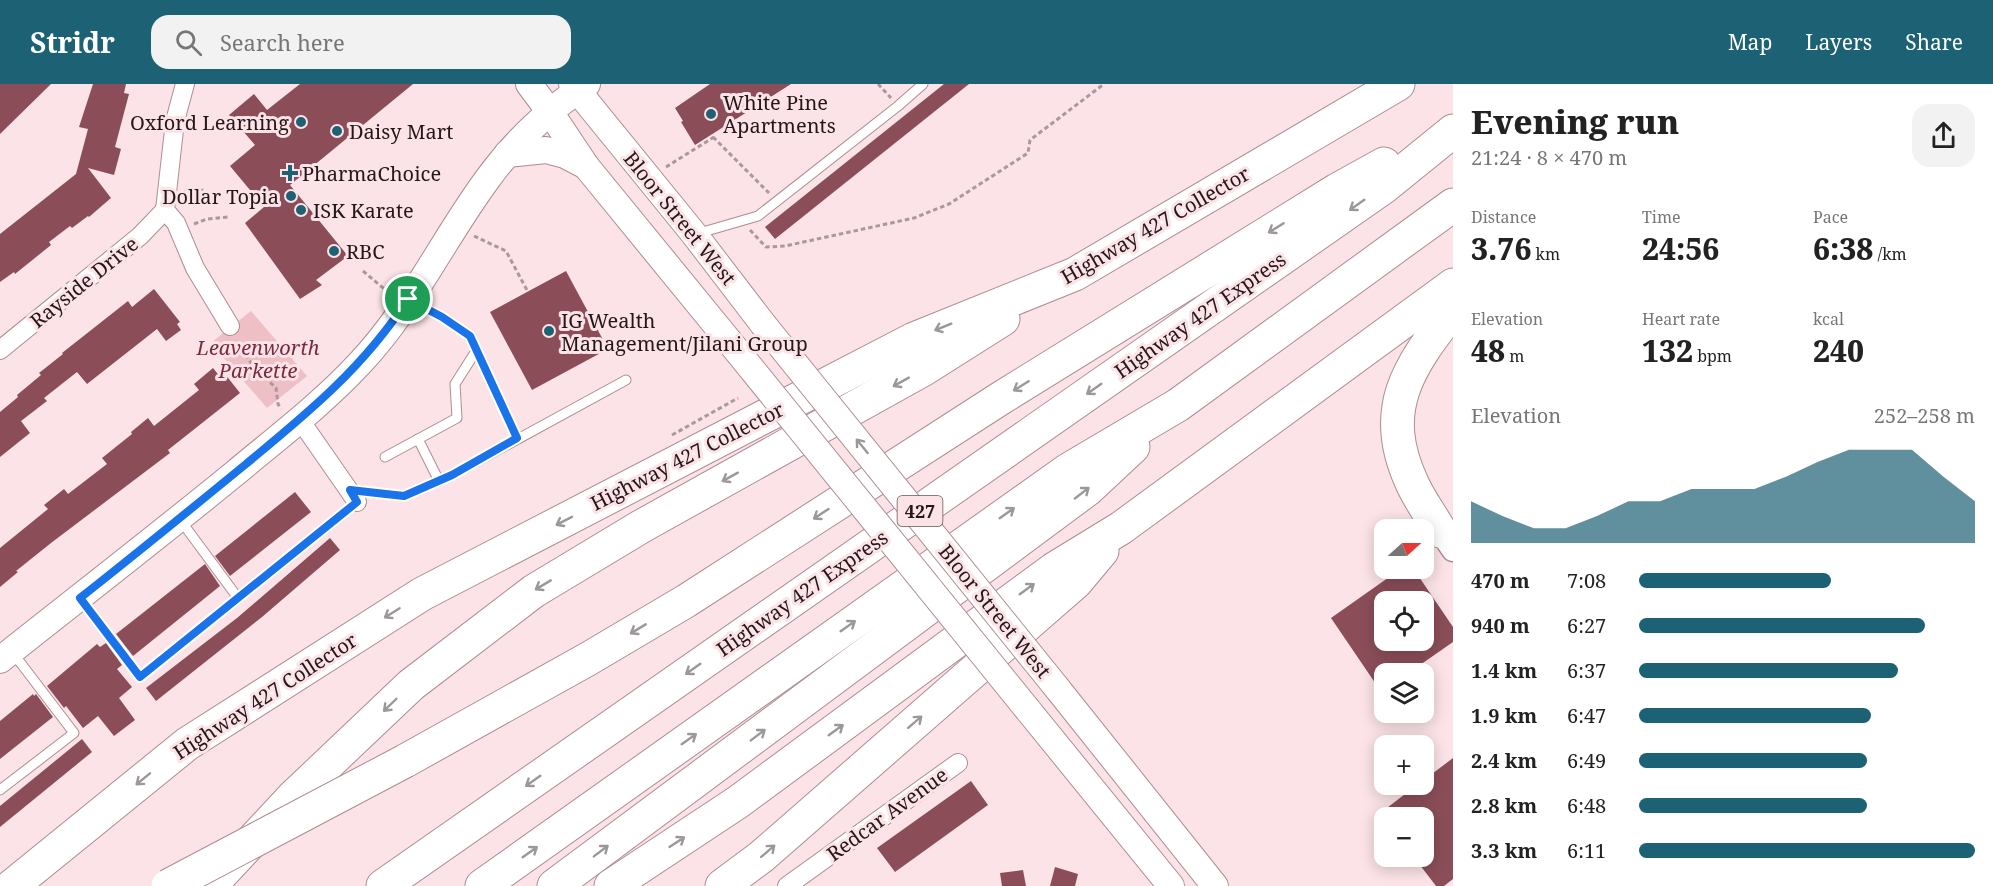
<!DOCTYPE html>
<html lang="en">
<head>
<meta charset="utf-8">
<style>
  :root { --surface:#fff; --page:#f2f2f2; --text:#222; --muted:#767676; --accent:#1d6274 }
  body { margin:0; font-family:"Noto Serif",serif; background:var(--page); color:var(--text); height:100vh; display:flex; flex-direction:column; font-size:22px; white-space:nowrap }
  * { box-sizing:border-box; margin:0 }
  p { font-size:20px; color:var(--muted) }
  .icon { flex:none; width:33px; height:33px; fill:none; stroke:currentColor; stroke-width:2; stroke-linecap:round; stroke-linejoin:round }
  .map { position:relative; flex:1; overflow:hidden }
  .drawer { display:flex; flex-direction:column; background:var(--surface); width:540px }
  .drawer>* { flex:none }
  .needle { width:39px; rotate:69deg }
  .tools { position:absolute; left:1374px; top:435px; display:grid; gap:12px }
  .tools a { display:grid; place-items:center; width:60px; height:60px; border-radius:12px; background:var(--surface); box-shadow:0 3px 15px #0003; font-size:30px }
  .pin { position:absolute; display:grid; place-items:center; width:51px; height:51px; color:#fff; margin:-26px; border:3px solid #fff; border-radius:50%; box-shadow:0 2px 6px #0007 }
  .round { display:grid; place-items:center; flex:none; width:63px; height:63px; border-radius:18px; background:var(--page) }
  .headline { display:flex; align-items:center; justify-content:space-between; height:102px; padding:0 18px }
  h1 { font-size:33px; font-weight:800; line-height:45px }
  .metrics { display:grid; grid-template-columns:repeat(3,1fr); gap:9px; height:102px; padding:6px 18px }
  .metrics div { display:grid; align-content:center }
  .metrics b { font-size:30px; font-weight:800 }
  .metrics small { font-size:16px; font-weight:400 }
  .metrics p { font-size:16px }
  .chart { height:168px; padding:12px 18px }
  .chart p { display:flex; justify-content:space-between }
  .chart svg { width:100%; height:108px; margin-top:6px; fill:var(--accent); opacity:.7 }
  ul { padding:0 18px; list-style:none; font-size:20px }
  li { display:grid; grid-template-columns:96px 72px 1fr; align-items:center; height:45px }
  li i { height:15px; border-radius:8px; background:var(--accent) }
  header { display:flex; align-items:center; gap:36px; box-sizing:border-box; height:84px; padding:0 30px; background:var(--accent); color:#fff }
  header strong { font-size:28px }
  nav { display:flex; gap:33px; margin-inline-start:auto; font-size:21px }
  .search { width:420px; height:54px; background:var(--page); display:flex; align-items:center; gap:15px; box-sizing:border-box; padding:0 21px; border-radius:18px; color:var(--muted); font-size:22px }
  main { display:flex; flex:1; min-height:0 }
  .map>svg:first-child { display:block }
  .green { fill:#efbfc6 }
  .building { fill:#8b4e59; fill-rule:evenodd }
  .lines { fill:none; stroke-linecap:round; stroke-linejoin:round }
  .service-casing { stroke:#af8c91; stroke-width:11 }
  .minor-casing { stroke:#af8c91; stroke-width:20 }
  .tertiary-casing { stroke:#af8c91; stroke-width:25 }
  .secondary-casing { stroke:#af8c91; stroke-width:28 }
  .motorway-casing { stroke:#af8c91; stroke-width:35 }
  .path { stroke:#ac989b; stroke-width:3; stroke-dasharray:4.5 3; stroke-linecap:butt }
  .service { stroke:#fff; stroke-width:9 }
  .minor { stroke:#fff; stroke-width:18 }
  .tertiary { stroke:#fff; stroke-width:22 }
  .secondary { stroke:#fff; stroke-width:26 }
  .motorway { stroke:#fff; stroke-width:33 }
  .secondary-bridge-casing { stroke:#af8c91; stroke-width:28; stroke-linecap:butt }
  .motorway-bridge-casing { stroke:#af8c91; stroke-width:35; stroke-linecap:butt }
  .secondary-bridge { stroke:#fff; stroke-width:26 }
  .motorway-bridge { stroke:#fff; stroke-width:33 }
  .oneway { stroke:#9c9798 }
  .route-casing { stroke:#fff; stroke-width:12 }
  .route { stroke:#1a73e8; stroke-width:8 }
  .poi-dot { fill:#1d6274; stroke:#fbe3e7; stroke-width:2 }
  .labels { text-anchor:middle; dominant-baseline:central; stroke-width:6; stroke-linejoin:round; paint-order:stroke }
  .shield { fill:#fbe3e7; stroke:#645457; stroke-width:1.5 }
  .shield-label { font-size:18px; font-weight:bold; fill:#241719 }
  .poi-label { font-size:20px; fill:#241719; stroke:#fbe3e7; text-anchor:start }
  .street-label { font-size:20px; fill:#241719; stroke:#fbe3e7 }
  .park-label { font-size:20px; font-style:italic; fill:#7a2a3e; stroke:#fbe3e7 }
</style>
</head>
<body>
<header>
<strong>Stridr</strong>
<div class="search"><svg class="icon" aria-label="search" viewBox="0 0 24 24"><circle cx="10" cy="10" r="6"/><path d="M15 15l6 6"/></svg>Search here</div>
<nav><a>Map</a><a>Layers</a><a>Share</a></nav>
</header>
<main>
<div class="map">
<svg width="1453" height="802" viewBox="0 0 1453 802">
  <rect width="100%" height="100%" fill="#fbe3e7"/>
  <polygon class="green" points="251,227 307,292 267,324 211,259"/>
  <g class="building">
    <polygon points="0,0 51,0 0,50"/>
    <polygon points="93,0 126,0 124,9 129,10 115,63 121,65 114,91 88,84 111,114 89,133 88,132 72,144 70,142 49,158 51,161 15,190 14,188 0,198 0,150 76,90 88,45 79,43"/>
    <polygon points="300,0 413,0 290,101 348,172 316,196 322,201 300,215 245,139 264,123 230,82 255,61 229,31 254,10 267,26"/>
    <polygon points="710,0 791,0 695,61 681,38 683,37 675,24"/>
    <polygon points="944,0 969,0 775,155 765,143"/>
    <polygon points="566,187 608,265 532,306 490,228"/>
    <polygon points="154,205 180,238 177,240 181,246 166,257 157,245 87,300 77,288 44,314 47,317 21,337 30,349 0,373 0,328 18,313 17,311 41,291 39,289 63,270 62,269 128,217 132,223"/>
    <polygon points="213,284 221,294 225,290 240,309 168,366 170,369 51,459 16,487 18,488 0,503 0,464 48,425 44,421 64,405 68,410 107,380 102,374 132,350 131,348 148,334 154,342 199,306 194,300"/>
    <polygon points="295,408 311,428 230,492 215,472"/>
    <polygon points="330,454 340,466 262,533 156,617 146,604 237,534"/>
    <polygon points="205,480 220,502 133,572 116,550"/>
    <path d="M 1402,484 L 1413,484 L 1453,543 L 1453,558 L 1407,590 L 1384,590 L 1384,612 L 1331,534 ZM 1384,518 L 1424,518 L 1424,556 L 1384,556 Z"/>
    <polygon points="106,559 122,581 117,585 132,603 119,614 135,636 114,652 98,632 83,644 66,622 64,624 47,602 97,560 100,563"/>
    <polygon points="33,610 34,612 36,610 53,633 0,675 0,637"/>
    <polygon points="82,655 92,668 0,743 0,722"/>
    <polygon points="1453,674 1453,795 1444,802 1436,802 1413,772 1424,772 1424,734 1374,734 1418,700 1424,700 1424,696"/>
    <polygon points="971,697 988,721 895,788 877,764"/>
    <polygon points="1055,783 1078,790 1075,802 1050,802"/>
    <polygon points="1023,786 1026,802 1002,802 1000,789"/>
  </g>
  <g class="lines">
    <defs>
      <g id="service">
        <polyline points="696,150 758,132 898,22 923,0"/>
        <polyline points="411,216 442,233 470,252 517,354"/>
        <polyline points="418,355 439,397"/>
        <polyline points="385,373 457,334 455,300 476,267"/>
        <polyline points="350,406 404,412 452,391 626,296"/>
        <polyline points="181,437 238,514"/>
        <polyline points="80,514 140,593 357,418"/>
        <polyline points="0,706 74,649 13,569"/>
      </g>
      <g id="minor">
        <polyline points="185,0 175,37 165,126 176,139 195,184 230,242"/>
        <polyline points="0,266 140,152 165,126"/>
        <polyline points="300,336 357,418"/>
        <polyline points="787,802 958,679"/>
      </g>
      <polyline id="tertiary" points="1440,447 1453,466"/>
      <g id="secondary">
        <polyline points="529,0 550,28 586,82 729,257"/>
        <polyline points="572,0 694,150 763,240"/>
        <polyline points="507,70 546,66 565,71 586,82"/>
        <path d="M 0,576 C 78,514 157,453 234,390 C 277,354 322,320 360,279 C 412,224 444,153 489,93 C 516,56 550,25 587,0"/>
        <polyline points="1057,604 1215,802"/>
        <polyline points="1028,626 1171,802"/>
      </g>
      <g id="motorway">
        <path d="M 1440,447 C 1431,431 1419,415 1412,399 C 1378,326 1408,283 1453,226"/>
        <polyline points="405,677 588,575 686,517 1001,314 1337,106 1384,80"/>
        <polyline points="12,802 187,660 422,510 914,255 1075,190 1398,0"/>
        <polyline points="210,802 293,713 411,601 534,507 642,442 924,285 1003,235"/>
        <polyline points="383,802 1384,103 1453,47"/>
        <polyline points="482,802 1068,386 1178,321 1453,121"/>
        <polyline points="554,802 1088,405 1133,363"/>
        <polyline points="611,802 738,718 1054,485 1121,444 1453,201"/>
        <polyline points="722,802 761,773 1076,498 1102,467"/>
      </g>
    </defs>
    <use href="#service" class="service-casing"/>
    <use href="#minor" class="minor-casing"/>
    <use href="#tertiary" class="tertiary-casing"/>
    <use href="#secondary" class="secondary-casing"/>
    <use href="#motorway" class="motorway-casing"/>
    <g class="path">
      <polyline points="878,0 891,14"/>
      <polyline points="713,53 769,109"/>
      <polyline points="666,83 714,53"/>
      <polyline points="184,108 204,106"/>
      <polyline points="194,140 207,135 228,133"/>
      <polyline points="750,146 766,163 785,162 914,134 949,120 1028,69 1030,56 1104,0"/>
      <polyline points="474,152 506,167 528,208"/>
      <polyline points="363,187 389,209"/>
      <polyline points="237,258 253,282 276,304 278,320 281,325"/>
      <polyline points="672,351 738,314"/>
    </g>
    <use href="#service" class="service"/>
    <use href="#minor" class="minor"/>
    <use href="#tertiary" class="tertiary"/>
    <use href="#secondary" class="secondary"/>
    <use href="#motorway" class="motorway"/>
    <defs>
      <g id="secondary-bridge">
        <polyline points="763,240 1057,604"/>
        <polyline points="729,257 1028,626"/>
      </g>
      <polyline id="motorway-bridge" points="168,802 405,677"/>
    </defs>
    <use href="#secondary-bridge" class="secondary-bridge-casing"/>
    <use href="#motorway-bridge" class="motorway-bridge-casing"/>
    <use href="#secondary-bridge" class="secondary-bridge"/>
    <use href="#motorway-bridge" class="motorway-bridge"/>
  </g>
  <defs><path id="oneway-shaft" d="M-6 0H5M1.5-3L5.5 0L1.5 3" fill="none" stroke-width="1.6" stroke-linecap="round" stroke-linejoin="round" transform="scale(1.5)"/></defs>
  <g class="oneway">
    <use href="#oneway-shaft" transform="translate(1357 121) rotate(145)"/>
    <use href="#oneway-shaft" transform="translate(1276 144) rotate(148)"/>
    <use href="#oneway-shaft" transform="translate(943 243) rotate(158)"/>
    <use href="#oneway-shaft" transform="translate(901 298) rotate(151)"/>
    <use href="#oneway-shaft" transform="translate(1021 302) rotate(148)"/>
    <use href="#oneway-shaft" transform="translate(1094 305) rotate(145)"/>
    <use href="#oneway-shaft" transform="translate(862 362) rotate(-129)"/>
    <use href="#oneway-shaft" transform="translate(730 393) rotate(151)"/>
    <use href="#oneway-shaft" transform="translate(1082 409) rotate(-38)"/>
    <use href="#oneway-shaft" transform="translate(1007 429) rotate(-35)"/>
    <use href="#oneway-shaft" transform="translate(821 430) rotate(147)"/>
    <use href="#oneway-shaft" transform="translate(564 437) rotate(153)"/>
    <use href="#oneway-shaft" transform="translate(543 501) rotate(149)"/>
    <use href="#oneway-shaft" transform="translate(1027 505) rotate(-36)"/>
    <use href="#oneway-shaft" transform="translate(392 529) rotate(148)"/>
    <use href="#oneway-shaft" transform="translate(848 542) rotate(-35)"/>
    <use href="#oneway-shaft" transform="translate(638 545) rotate(149)"/>
    <use href="#oneway-shaft" transform="translate(693 585) rotate(145)"/>
    <use href="#oneway-shaft" transform="translate(390 621) rotate(136)"/>
    <use href="#oneway-shaft" transform="translate(915 638) rotate(-41)"/>
    <use href="#oneway-shaft" transform="translate(836 646) rotate(-36)"/>
    <use href="#oneway-shaft" transform="translate(758 651) rotate(-37)"/>
    <use href="#oneway-shaft" transform="translate(689 655) rotate(-35)"/>
    <use href="#oneway-shaft" transform="translate(143 695) rotate(141)"/>
    <use href="#oneway-shaft" transform="translate(533 697) rotate(145)"/>
    <use href="#oneway-shaft" transform="translate(677 758) rotate(-33)"/>
    <use href="#oneway-shaft" transform="translate(601 767) rotate(-37)"/>
    <use href="#oneway-shaft" transform="translate(768 767) rotate(-41)"/>
    <use href="#oneway-shaft" transform="translate(530 768) rotate(-35)"/>
  </g>
  <g class="lines">
    <defs>
      <path id="route" d="M 408,215 L 442,233 L 470,252 L 517,354 L 452,391 L 404,412 L 350,406 L 357,418 L 140,593 L 80,514 C 136,470 191,425 246,380 C 308,329 364,283 408,215 Z"/>
    </defs>
    <use href="#route" class="route-casing"/>
    <use href="#route" class="route"/>
  </g>
  <g class="poi-dot">
    <circle cx="711" cy="30" r="6"/>
    <circle cx="301" cy="38" r="6"/>
    <circle cx="337" cy="47" r="6"/>
    <path d="M287 80h6v6h6v6h-6v6h-6v-6h-6v-6h6z"/>
    <circle cx="291" cy="112" r="6"/>
    <circle cx="301" cy="126" r="6"/>
    <circle cx="334" cy="167" r="6"/>
    <circle cx="549" cy="247" r="6"/>
  </g>
  <g class="labels">
    <rect class="shield" x="897.5" y="412" width="45" height="30" rx="4.5"/>
    <g class="shield-label">
      <text x="920" y="427">427</text>
    </g>
    <g class="poi-label">
      <text x="723" y="18">White Pine<tspan x="723" dy="23">Apartments</tspan></text>
      <text x="289" y="38" text-anchor="end">Oxford Learning</text>
      <text x="349" y="47">Daisy Mart</text>
      <text x="302" y="89">PharmaChoice</text>
      <text x="279" y="112" text-anchor="end">Dollar Topia</text>
      <text x="313" y="126">ISK Karate</text>
      <text x="346" y="167">RBC</text>
      <text x="561" y="236">IG Wealth<tspan x="561" dy="23">Management/Jilani Group</tspan></text>
    </g>
    <g class="street-label">
      <text transform="translate(680 134) rotate(51)">Bloor Street West</text>
      <text transform="translate(1155 141) rotate(-30)">Highway 427 Collector</text>
      <text transform="translate(84 198) rotate(-39)">Rayside Drive</text>
      <text transform="translate(1200 231) rotate(-35)">Highway 427 Express</text>
      <text transform="translate(687 372) rotate(-27)">Highway 427 Collector</text>
      <text transform="translate(802 509) rotate(-35)">Highway 427 Express</text>
      <text transform="translate(995 527) rotate(51)">Bloor Street West</text>
      <text transform="translate(265 612) rotate(-33)">Highway 427 Collector</text>
      <text transform="translate(887 730) rotate(-36)">Redcar Avenue</text>
    </g>
    <g class="park-label">
      <text x="258" y="263">Leavenworth<tspan x="258" dy="23">Parkette</tspan></text>
    </g>
  </g>
</svg>
<div class="tools">
<a><svg class="needle" viewBox="-14 -14 28 28"><path d="M0-13l5 13h-10z" fill="#e53935"/><path d="M0 13l5-13h-10z" fill="#767676"/></svg></a>
<a><svg class="icon" aria-label="locate" viewBox="0 0 24 24"><circle cx="12" cy="12" r="6"/><path d="M12 2v4M12 18v4M2 12h4M18 12h4"/></svg></a>
<a><svg class="icon" aria-label="layers" viewBox="0 0 24 24"><path d="M12 4l9 5-9 5-9-5zM3 14l9 5 9-5"/></svg></a>
<a>+</a>
<a>−</a>
</div>
<div class="pin" style="left:408px;top:215px;background:#1e9e55"><svg class="icon" aria-label="arrive" viewBox="0 0 24 24"><path d="M6 21V4h12l-3 4 3 4H6"/></svg></div>
</div>
<section class="drawer">
<div class="headline"><div><h1>Evening run</h1><p>21:24 · 8 × 470 m</p></div><a class="round"><svg class="icon" aria-label="share" viewBox="0 0 24 24"><path d="M12 15V3M7 8l5-5 5 5M5 13v7h14v-7"/></svg></a></div>
<div class="metrics">
<div><p>Distance</p><b>3.76<small> km</small></b></div>
<div><p>Time</p><b>24:56</b></div>
<div><p>Pace</p><b>6:38<small> /km</small></b></div>
</div>
<div class="metrics">
<div><p>Elevation</p><b>48<small> m</small></b></div>
<div><p>Heart rate</p><b>132<small> bpm</small></b></div>
<div><p>kcal</p><b>240</b></div>
</div>
<div class="chart"><p><span>Elevation</span>252–258 m</p>
<svg viewBox="0 0 160 44" preserveAspectRatio="none"><path d="M0 44V27L10 33L20 38L30 38L40 33L50 27L60 27L70 22L80 22L90 22L100 17L110 11L120 6L130 6L140 6L150 17L160 27V44z"/></svg>
</div>
<ul>
<li><b>470 m</b>7:08<i style="width:57%"></i></li>
<li><b>940 m</b>6:27<i style="width:85%"></i></li>
<li><b>1.4 km</b>6:37<i style="width:77%"></i></li>
<li><b>1.9 km</b>6:47<i style="width:69%"></i></li>
<li><b>2.4 km</b>6:49<i style="width:68%"></i></li>
<li><b>2.8 km</b>6:48<i style="width:68%"></i></li>
<li><b>3.3 km</b>6:11<i style="width:100%"></i></li>
</ul>
</section>
</main>
</body>
</html>
